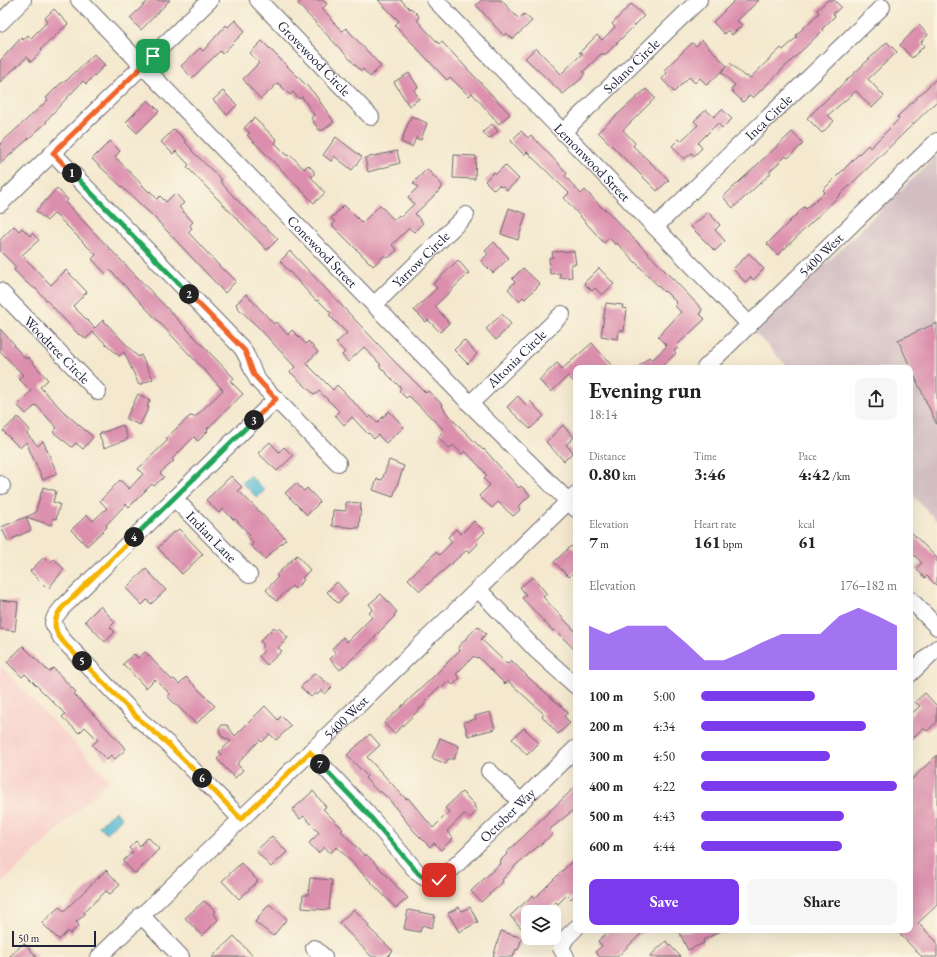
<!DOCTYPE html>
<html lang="en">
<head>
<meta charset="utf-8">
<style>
  :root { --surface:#fff; --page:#f6f6f6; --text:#222; --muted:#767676; --accent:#7c3aed }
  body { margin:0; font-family:"EB Garamond",serif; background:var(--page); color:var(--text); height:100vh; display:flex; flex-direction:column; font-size:15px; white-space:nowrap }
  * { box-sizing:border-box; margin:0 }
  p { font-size:13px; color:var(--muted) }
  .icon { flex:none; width:22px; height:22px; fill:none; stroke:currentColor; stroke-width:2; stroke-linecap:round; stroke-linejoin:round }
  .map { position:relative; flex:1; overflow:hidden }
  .sheet { position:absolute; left:573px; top:365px; width:340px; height:568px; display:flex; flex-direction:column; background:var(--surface); border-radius:8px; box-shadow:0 4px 16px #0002 }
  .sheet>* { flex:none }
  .fabs { position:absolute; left:521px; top:905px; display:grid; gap:8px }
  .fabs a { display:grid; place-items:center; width:40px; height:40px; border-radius:8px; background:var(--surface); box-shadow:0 4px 16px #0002; font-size:20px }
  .scale { position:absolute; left:12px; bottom:10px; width:84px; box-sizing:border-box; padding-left:4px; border:2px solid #22223b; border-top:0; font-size:11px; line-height:14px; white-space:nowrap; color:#22223b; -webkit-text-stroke:3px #fcf5e5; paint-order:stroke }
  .pin { position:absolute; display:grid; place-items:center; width:34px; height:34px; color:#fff; margin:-17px; border-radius:8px; box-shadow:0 2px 6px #0006 }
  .km { position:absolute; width:20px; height:20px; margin:-10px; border-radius:50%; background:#222; color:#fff; font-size:11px; line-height:20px; text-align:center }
  .round { display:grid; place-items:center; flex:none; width:42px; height:42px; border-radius:8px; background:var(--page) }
  .overview { display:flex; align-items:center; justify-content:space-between; height:68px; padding:0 16px }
  h1 { font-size:22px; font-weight:700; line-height:30px }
  .figures { display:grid; grid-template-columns:repeat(3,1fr); gap:6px; height:68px; padding:4px 16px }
  .figures div { display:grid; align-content:center }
  .figures b { font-size:17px; font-weight:700 }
  .figures small { font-size:11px; font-weight:400 }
  .figures p { font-size:11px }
  .chart { height:112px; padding:8px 16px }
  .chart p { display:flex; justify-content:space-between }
  .chart svg { width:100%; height:72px; margin-top:4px; fill:var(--accent); opacity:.7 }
  .cta { display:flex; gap:8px; margin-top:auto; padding:8px 16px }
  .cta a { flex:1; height:46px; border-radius:8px; background:var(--accent); color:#fff; font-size:16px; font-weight:700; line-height:46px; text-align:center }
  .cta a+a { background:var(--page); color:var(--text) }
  ul { padding:0 16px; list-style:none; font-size:13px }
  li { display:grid; grid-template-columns:64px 48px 1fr; align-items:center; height:30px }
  li i { height:10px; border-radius:5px; background:var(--accent) }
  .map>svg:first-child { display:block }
  .built { fill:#f7d0cb }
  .industrial { fill:#d2bec2 }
  .water { fill:#53b9d2; stroke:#3a6e86 }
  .building { fill:#dc8fad }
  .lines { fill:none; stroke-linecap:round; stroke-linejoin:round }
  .minor-casing { stroke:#6c686f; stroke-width:18 }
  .minor { stroke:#fff; stroke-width:16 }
  .split-1-casing { stroke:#fff; stroke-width:8 }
  .split-2-casing { stroke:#fff; stroke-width:8 }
  .split-3-casing { stroke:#fff; stroke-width:8 }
  .split-4-casing { stroke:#fff; stroke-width:8 }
  .split-5-casing { stroke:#fff; stroke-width:8 }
  .split-6-casing { stroke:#fff; stroke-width:8 }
  .split-7-casing { stroke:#fff; stroke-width:8 }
  .split-8-casing { stroke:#fff; stroke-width:8 }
  .split-1 { stroke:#f0652b; stroke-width:5 }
  .split-2 { stroke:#22a559; stroke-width:5 }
  .split-3 { stroke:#f0652b; stroke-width:5 }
  .split-4 { stroke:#22a559; stroke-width:5 }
  .split-5 { stroke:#f5b400; stroke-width:5 }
  .split-6 { stroke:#f5b400; stroke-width:5 }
  .split-7 { stroke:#f5b400; stroke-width:5 }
  .split-8 { stroke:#22a559; stroke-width:5 }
  .labels { text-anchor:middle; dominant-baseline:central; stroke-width:3; stroke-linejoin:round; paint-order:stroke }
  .street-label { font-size:14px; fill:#22223b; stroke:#fcf5e5 }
</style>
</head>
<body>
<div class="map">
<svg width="937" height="957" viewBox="0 0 937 957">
  <rect width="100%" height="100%" fill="#fcf5e5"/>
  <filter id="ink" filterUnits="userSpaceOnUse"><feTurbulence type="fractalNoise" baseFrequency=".025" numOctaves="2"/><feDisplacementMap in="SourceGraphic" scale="8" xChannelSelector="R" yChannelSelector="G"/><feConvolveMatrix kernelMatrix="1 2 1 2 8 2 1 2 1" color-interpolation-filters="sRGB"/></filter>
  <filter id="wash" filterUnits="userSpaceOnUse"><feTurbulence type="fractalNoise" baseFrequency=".012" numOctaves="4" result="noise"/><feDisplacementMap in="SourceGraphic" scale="16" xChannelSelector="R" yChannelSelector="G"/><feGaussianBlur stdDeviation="0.9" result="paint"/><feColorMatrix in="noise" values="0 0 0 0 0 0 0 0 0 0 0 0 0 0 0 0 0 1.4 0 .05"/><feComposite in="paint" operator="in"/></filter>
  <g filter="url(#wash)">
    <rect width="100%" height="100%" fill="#f4e9cf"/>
    <polygon class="built" points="0,666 110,780 0,885"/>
    <polygon class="industrial" points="937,155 937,521 910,493 910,368 789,368 755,333"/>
    <g class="water">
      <polygon points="250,475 265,490 257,498 242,483"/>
      <polygon points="115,811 122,818 106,833 99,826"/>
    </g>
    <g id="blocks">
      <g class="building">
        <polygon points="149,0 170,0 141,30 130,18"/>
        <polygon points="302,0 323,0 327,4 322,9 331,18 330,19 342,31 346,28 381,66 370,77 363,69 361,71 298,4"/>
        <polygon points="378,0 401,0 410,9 411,8 419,16 417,20 424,28 439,44 442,42 510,114 499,124 472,93 469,96 450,77 447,80 395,25 399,21"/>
        <polygon points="482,0 501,0 519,19 524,14 532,21 513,39 506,33 504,36 476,5"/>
        <polygon points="735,0 759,0 737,21 742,25 732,35 728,30 724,34 713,22"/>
        <polygon points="828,0 834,0 841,7 833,14 835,16 822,29 823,30 753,98 750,95 743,102 731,90 735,85 721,72 730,63 745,77 747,76 750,78 781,48 783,50 797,37 796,35 819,13 817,10"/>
        <polygon points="631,4 644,16 606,54 601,54 583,72 585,73 581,79 563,94 525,58 536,48 561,74 583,53 579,53 597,35 602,40 615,27 612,24"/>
        <polygon points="54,9 68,24 41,49 42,51 31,62 27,57 0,82 0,61 21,38 23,40 28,35 31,38 48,21 45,18"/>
        <polygon points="235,20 245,31 222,54 220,51 192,78 181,66 200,48 203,51 226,25 228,27"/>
        <polygon points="919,25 928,35 921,42 924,46 912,58 900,45"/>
        <polygon points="702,40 727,66 707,85 700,78 695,83 689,77 674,92 662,79 667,73 664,70 692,43 696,46"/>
        <polygon points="262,41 314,93 334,122 323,130 319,130 311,118 314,115 302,97 299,99 293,92 290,95 278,83 261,99 252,90 243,79 259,63 250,53"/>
        <polygon points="887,42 897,52 868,79 884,96 872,108 856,91 828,115 834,121 822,133 807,118"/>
        <polygon points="94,54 105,65 86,84 83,81 51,115 46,121 47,122 0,164 0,144 48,100 46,98 60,84 66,81"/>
        <polygon points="409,73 418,87 414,90 419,99 409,106 394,82"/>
        <polygon points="937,78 937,101 778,255 767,244 804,207 806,209 825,192 823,190 868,145 870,148 899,119 897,117"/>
        <polygon points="646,89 655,98 623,130 635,143 633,146 669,180 657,191 598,132"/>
        <polygon points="223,91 237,105 227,115 213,100"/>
        <polygon points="148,100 159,111 137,133 126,122"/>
        <polygon points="722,109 732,119 722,128 718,123 698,143 702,148 694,156 692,153 684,159 672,146 679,139 681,141 698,125 694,121 706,110 714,117"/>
        <polygon points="411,116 427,123 421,140 416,138 412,147 401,142"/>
        <polygon points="254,118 277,140 275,143 288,156 290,154 304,169 308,165 314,171 314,175 311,177 325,193 314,203 247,135 250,133 244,128"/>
        <polygon points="492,124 498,131 489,139 483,132"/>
        <polygon points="174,129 186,141 185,142 192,149 191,150 222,180 220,181 234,197 278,239 267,250 187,167 189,165 176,151 173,154 161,142"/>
        <polygon points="521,131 528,138 531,135 567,173 565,176 581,194 585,190 604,210 605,209 702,309 700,314 705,319 677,345 679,347 674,351 676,353 660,368 637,368 649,357 652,360 667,346 658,337 681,312 675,306 677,303 665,291 664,292 617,243 615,244 609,238 604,243 564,198 569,193 527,152 524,155 511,141"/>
        <polygon points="792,132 803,144 788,158 786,156 769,172 771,173 733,208 723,197"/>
        <polygon points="336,137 362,157 352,170 334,156 331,161 323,155"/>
        <polygon points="110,141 120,151 115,157 149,192 150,191 157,199 160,196 166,202 175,193 184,203 179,207 193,222 190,225 192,228 188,232 224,271 225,270 236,281 225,293 153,216 92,159"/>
        <polygon points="397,151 400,163 368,172 365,158"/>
        <polygon points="454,155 476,156 475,179 453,178"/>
        <polygon points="505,165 519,179 507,190 503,186 501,187 499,185 494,190 485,181 494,172 496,174"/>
        <polygon points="427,169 442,185 442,188 415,214 423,223 414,232 409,228 392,245 397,250 388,258 385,255 373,266 332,225 335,222 331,218 344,205 362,223 380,205 394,220 399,215 401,217 414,204 408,197 418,187 413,183"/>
        <polygon points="57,188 68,200 65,202 234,378 230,381 243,394 207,429 208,431 198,441 194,437 172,459 174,461 160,473 164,477 154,486 152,484 129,507 126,504 106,525 107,527 87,546 71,530 87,515 93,521 107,508 100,501 120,480 129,489 143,474 138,469 168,440 166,438 190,416 195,417 223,390 110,270 106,274 92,259 96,255 58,217 54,214 47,221 36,211"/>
        <polygon points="509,208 526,214 518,240 501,234"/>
        <polygon points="708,212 720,225 715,230 725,241 715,251 691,227"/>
        <polygon points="14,226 19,231 22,228 30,236 32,233 39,240 22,255 51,285 66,270 87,292 73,306 95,328 103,320 138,357 141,355 153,379 139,385 124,352 119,356 93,332 86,339 80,334 79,335 36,289 28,284 14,270 16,267 0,251 0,240"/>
        <polygon points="494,242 509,258 493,273 481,261 488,254 485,251"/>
        <polygon points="290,251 395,362 426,393 428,391 443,405 442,406 448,415 483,450 484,449 519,488 521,486 530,495 518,507 520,510 513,516 498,502 492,508 479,496 490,485 484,479 487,476 482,469 465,451 462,454 453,445 449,449 438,437 444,430 409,396 406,398 399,391 401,388 379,366 381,365 364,347 348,362 342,355 345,352 336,343 347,333 329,315 331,313 318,300 316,301 280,261"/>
        <polygon points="574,251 576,264 571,264 572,277 560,278 560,273 550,274 549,258 553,257 552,252"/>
        <polygon points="749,253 764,269 753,280 751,277 745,282 733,269"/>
        <polygon points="458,260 469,273 435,306 449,323 440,332 428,320 426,322 414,310 437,288 433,284"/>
        <polygon points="523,268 540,284 525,299 523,297 519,301 508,289 515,282 512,279"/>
        <polygon points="599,268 614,284 602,295 595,288 592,291 584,283"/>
        <polygon points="246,294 274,324 276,322 288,335 292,330 306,344 308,341 318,352 306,363 333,390 337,385 369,418 371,416 377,423 389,411 404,427 386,443 378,435 374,439 369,433 368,434 352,417 344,425 335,415 339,411 319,391 315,395 290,372 295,367 260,329 238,308 236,304"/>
        <polygon points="606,303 623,305 622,308 627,309 624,331 619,330 618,339 601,336"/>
        <polygon points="502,314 511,324 496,340 486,329"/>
        <polygon points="937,323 937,425 898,340"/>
        <polygon points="0,329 15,345 14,346 26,359 28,357 48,380 40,387 64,412 93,437 83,449 76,443 72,447 53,432 57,428 36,405 26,414 17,405 31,391 19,379 23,375 0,351"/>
        <polygon points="464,340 477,354 468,364 454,350"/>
        <polygon points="592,343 614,368 576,368 576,384 568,376 551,392 539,380 557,363 562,369"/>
        <polygon points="138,394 150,400 147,407 149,407 140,425 126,419"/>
        <polygon points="518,396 526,405 530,401 544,416 530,429 507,407"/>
        <polygon points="18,417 30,430 27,434 38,446 43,441 57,473 43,480 26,442 20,448 3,431"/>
        <polygon points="123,425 128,439 104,448 99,434"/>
        <polygon points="563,425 574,437 566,445 573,452 564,461 546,442"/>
        <polygon points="270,442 279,452 284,447 293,456 277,471 258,453"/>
        <polygon points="389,460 404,466 393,497 373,490 377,479 382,480"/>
        <polygon points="231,476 242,487 238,490 286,539 265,559 251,546 253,543 248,537 250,535 235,519 234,520 223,509 219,513 206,500"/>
        <polygon points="296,483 304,491 307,488 320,502 307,515 285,493"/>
        <polygon points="43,487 56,491 53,502 60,504 56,519 53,518 51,525 26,517 35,513"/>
        <polygon points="346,502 361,503 359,528 332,526 333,510 346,511"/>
        <polygon points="26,517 31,530 8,541 1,527"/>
        <polygon points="474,521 485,532 476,541 478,544 469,553 467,550 420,591 408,579 436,552 439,555 452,542 448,537 456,529 461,534"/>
        <polygon points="179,529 203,554 182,574 158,548 173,532 174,533"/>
        <polygon points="910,531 937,558 937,586 927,576 925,578 916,568 922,563 910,551"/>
        <polygon points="571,546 576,551 576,570 569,577 554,562"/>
        <polygon points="297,555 310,570 302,578 304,580 295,589 292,586 276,601 266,590 278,577 276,575"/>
        <polygon points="44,557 50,563 54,559 64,569 48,589 30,571"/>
        <polygon points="146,569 166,590 151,604 147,600 142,605 126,588"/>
        <polygon points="533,577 547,594 543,597 576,632 576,651 555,630 553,631 522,598 526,595 520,587"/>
        <polygon points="337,582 348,594 338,603 327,592"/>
        <polygon points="381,594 397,612 394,615 395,616 375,636 376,637 340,670 330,659 336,653 332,649 343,637 347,642 372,617 369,613 373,609 369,604"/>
        <polygon points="0,600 18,602 15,631 0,629"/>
        <polygon points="100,606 115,622 110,627 115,632 105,642 85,621"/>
        <polygon points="478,626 486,634 481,639 507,664 511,660 528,677 556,702 557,702 568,713 564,716 570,723 558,734 542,716 544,714 508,681 505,684 478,657 477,658 474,656 456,674 460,678 453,685 448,681 442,688 440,686 426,700 427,702 394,734 384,723 432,678 460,650 458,647"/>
        <polygon points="274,627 277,630 279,628 288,638 278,648 282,651 267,665 259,656 265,650 262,647 264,645 260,641"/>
        <polygon points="23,646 49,672 53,668 76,692 74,694 126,749 115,759 111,755 107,760 92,745 98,740 85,727 79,733 62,717 65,714 25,674 22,677 7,662"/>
        <polygon points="145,652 172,680 174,679 179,684 186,677 215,706 196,724 167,696 170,694 155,679 146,688 123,664 134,654 138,658"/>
        <polygon points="315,673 332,687 325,694 322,690 317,695 315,693 311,697 301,687"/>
        <polygon points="925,693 937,706 937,722 927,731 923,728 910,741 910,715 920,706 915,702"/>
        <polygon points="265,706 278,720 281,716 291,726 276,740 270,734 262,742 260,740 237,764 243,770 235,778 217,759 222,754 219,752 231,741 221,736 219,729 222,725 227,725 235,736"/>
        <polygon points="490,712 495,729 468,736 464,722 476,719 475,716"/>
        <polygon points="524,728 539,743 527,755 512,739"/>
        <polygon points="370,734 380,745 367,757 406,799 408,798 433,828 449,812 445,808 462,792 475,805 474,807 477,810 470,818 464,814 447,831 453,838 441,850 434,843 430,847 413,830 388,798 380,791 379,793 365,778 367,776 347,755"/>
        <polygon points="440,738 459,746 454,759 448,759 446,764 432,758"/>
        <polygon points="937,755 937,905 918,923 937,942 937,957 922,957 896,930 910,930 910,781"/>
        <polygon points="576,786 576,808 549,830 553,834 517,864 502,880 503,882 481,902 471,891 501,863 500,861 507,854 506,853"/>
        <polygon points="313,791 326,807 323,809 343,829 341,831 365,856 366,854 408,898 396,908 337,847 330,853 325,847 318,853 309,843 319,833 304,816 300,819 292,810"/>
        <polygon points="272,836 287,852 271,867 256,851"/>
        <polygon points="148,837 159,849 136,873 134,873 123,861 133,852 129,848 136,841 140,846"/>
        <polygon points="576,857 576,893 571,899 567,895 558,904 556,902 545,912 528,912 528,935 510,916 533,895 535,898"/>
        <polygon points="241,863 258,881 239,899 222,881"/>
        <polygon points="106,870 120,885 110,894 106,891 84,912 85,914 76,922 79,925 70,934 68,931 59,940 42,923 59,907 64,911"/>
        <polygon points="310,878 332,880 329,910 302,908 303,895 308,895"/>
        <polygon points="204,901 216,911 214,913 218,920 202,936 185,918"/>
        <polygon points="269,904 287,919 273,936 255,922"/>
        <polygon points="459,907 462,911 470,907 478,922 459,932 448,913"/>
        <polygon points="354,909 369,925 368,927 393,951 387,957 372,957 339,923"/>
        <polygon points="408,910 435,915 432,928 422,925 420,932 404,929"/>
        <polygon points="610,930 645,930 617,957 600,957 595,952 602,946 598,941"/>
        <polygon points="678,930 723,930 703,940 704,943 688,950"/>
        <polygon points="501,931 522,938 518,950 516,949 513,957 493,957"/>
        <polygon points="234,936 254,957 212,957"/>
        <polygon points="666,941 681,957 649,957"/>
        <polygon points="24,943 37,957 9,957"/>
      </g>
    </g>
  </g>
  <g filter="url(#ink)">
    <use href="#blocks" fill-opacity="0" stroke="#6c686f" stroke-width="1"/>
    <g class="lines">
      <defs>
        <g id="minor">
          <path id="s1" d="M 79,0 L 470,404 L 576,509"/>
          <path id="s2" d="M 258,0 L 371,117"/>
          <path id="s3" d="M 435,0 L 750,325"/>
          <polyline points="0,23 23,0"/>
          <path id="s4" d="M 563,132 L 699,0"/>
          <path d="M 53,153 L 241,347 C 250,358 251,372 260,383 L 338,463"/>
          <polyline points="0,204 210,0"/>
          <path id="s5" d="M 655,227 L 882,7"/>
          <path id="s6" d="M 0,291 L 98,392"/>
          <path id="s7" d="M 375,304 L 466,215"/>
          <path id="s8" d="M 705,368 L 937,141"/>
          <path id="s9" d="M 470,404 L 562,314"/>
          <polyline points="0,484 2,486"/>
          <path id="s10" d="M 174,498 L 249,575"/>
          <polyline points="478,589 536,650 576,686"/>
          <polyline points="910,599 937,627"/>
          <polyline points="910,674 937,648"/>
          <path id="s11" d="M 310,752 L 367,813 L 418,873 C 434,887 442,878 455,866 L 576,748"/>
          <polyline points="489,771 521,802"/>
          <polyline points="241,819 168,744 141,721 62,639 53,623 55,617 62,608 276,399"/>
          <polyline points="141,915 181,957"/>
          <polyline points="314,948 324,957"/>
          <path id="s12" d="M 99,957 L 576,494"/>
          <polyline points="566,957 561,948 566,938 576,928"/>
        </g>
      </defs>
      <use href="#minor" class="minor-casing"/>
      <use href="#minor" class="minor"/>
    </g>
  </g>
  <g class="lines" filter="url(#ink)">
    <defs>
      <polyline id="split-1" points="72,173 53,153 153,56"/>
      <polyline id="split-2" points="72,173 189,294"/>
      <polyline id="split-3" points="189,294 245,351 254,375 276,399 254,420"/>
      <polyline id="split-4" points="134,537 254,420"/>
      <path id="split-5" d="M 82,661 C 67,645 43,630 62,608 L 134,537"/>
      <polyline id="split-6" points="82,661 141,721 168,744 202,778"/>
      <polyline id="split-7" points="202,778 241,819 310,752 320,764"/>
      <polyline id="split-8" points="320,764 367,813 418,873 426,879 439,880"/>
    </defs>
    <use href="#split-1" class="split-1-casing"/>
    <use href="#split-2" class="split-2-casing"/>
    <use href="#split-3" class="split-3-casing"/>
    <use href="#split-4" class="split-4-casing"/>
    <use href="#split-5" class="split-5-casing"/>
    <use href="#split-6" class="split-6-casing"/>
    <use href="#split-7" class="split-7-casing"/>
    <use href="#split-8" class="split-8-casing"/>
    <use href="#split-1" class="split-1"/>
    <use href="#split-2" class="split-2"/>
    <use href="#split-3" class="split-3"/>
    <use href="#split-4" class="split-4"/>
    <use href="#split-5" class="split-5"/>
    <use href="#split-6" class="split-6"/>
    <use href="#split-7" class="split-7"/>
    <use href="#split-8" class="split-8"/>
  </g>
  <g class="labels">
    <g class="street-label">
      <text stroke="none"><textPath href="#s2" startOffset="81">Grovewood Circle</textPath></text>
      <text stroke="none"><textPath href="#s4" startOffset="95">Solano Circle</textPath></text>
      <text stroke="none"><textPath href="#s5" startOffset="158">Inca Circle</textPath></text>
      <text stroke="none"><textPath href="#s3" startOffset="226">Lemonwood Street</textPath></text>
      <text stroke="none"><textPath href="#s1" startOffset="350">Conewood Street</textPath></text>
      <text stroke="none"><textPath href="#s8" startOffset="162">5400 West</textPath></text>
      <text stroke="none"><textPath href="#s7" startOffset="64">Yarrow Circle</textPath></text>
      <text stroke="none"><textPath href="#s6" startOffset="82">Woodtree Circle</textPath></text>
      <text stroke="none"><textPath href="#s9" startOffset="65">Altonia Circle</textPath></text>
      <text stroke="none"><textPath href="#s10" startOffset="54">Indian Lane</textPath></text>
      <text stroke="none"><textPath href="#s12" startOffset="344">5400 West</textPath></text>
      <text stroke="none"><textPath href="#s11" startOffset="279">October Way</textPath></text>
    </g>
  </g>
</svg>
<div class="fabs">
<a><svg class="icon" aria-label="layers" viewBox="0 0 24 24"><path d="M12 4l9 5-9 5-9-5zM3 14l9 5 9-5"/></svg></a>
</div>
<div class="scale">50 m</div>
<div class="pin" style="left:153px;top:56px;background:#1e9e55"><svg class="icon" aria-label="arrive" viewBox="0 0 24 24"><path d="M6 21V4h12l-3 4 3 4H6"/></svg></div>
<div class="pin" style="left:439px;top:880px;background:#d93025"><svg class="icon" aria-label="check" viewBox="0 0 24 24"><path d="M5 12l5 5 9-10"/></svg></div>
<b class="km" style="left:72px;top:173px">1</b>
<b class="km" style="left:189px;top:294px">2</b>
<b class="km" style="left:254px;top:420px">3</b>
<b class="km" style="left:134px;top:537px">4</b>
<b class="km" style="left:82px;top:661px">5</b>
<b class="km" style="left:202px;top:778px">6</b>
<b class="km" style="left:320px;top:764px">7</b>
<section class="sheet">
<div class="overview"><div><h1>Evening run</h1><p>18:14</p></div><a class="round"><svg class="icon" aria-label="share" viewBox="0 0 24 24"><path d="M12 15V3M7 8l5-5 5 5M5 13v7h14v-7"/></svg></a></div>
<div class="figures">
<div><p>Distance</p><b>0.80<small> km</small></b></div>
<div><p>Time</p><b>3:46</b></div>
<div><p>Pace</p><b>4:42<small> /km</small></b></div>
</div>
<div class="figures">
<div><p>Elevation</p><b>7<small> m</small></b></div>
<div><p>Heart rate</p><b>161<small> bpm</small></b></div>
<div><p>kcal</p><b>61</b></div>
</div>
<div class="chart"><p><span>Elevation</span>176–182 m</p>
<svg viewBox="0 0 160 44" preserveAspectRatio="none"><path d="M0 44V17L10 22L20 17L30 17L40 17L50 27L60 38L70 38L80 33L90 27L100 22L110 22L120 22L130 11L140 6L150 11L160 17V44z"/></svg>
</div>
<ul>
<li><b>100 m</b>5:00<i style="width:58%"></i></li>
<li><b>200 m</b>4:34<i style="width:84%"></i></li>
<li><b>300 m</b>4:50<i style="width:66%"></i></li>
<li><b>400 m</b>4:22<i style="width:100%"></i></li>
<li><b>500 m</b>4:43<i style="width:73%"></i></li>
<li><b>600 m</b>4:44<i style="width:72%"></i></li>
</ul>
<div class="cta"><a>Save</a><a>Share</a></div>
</section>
</div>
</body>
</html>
